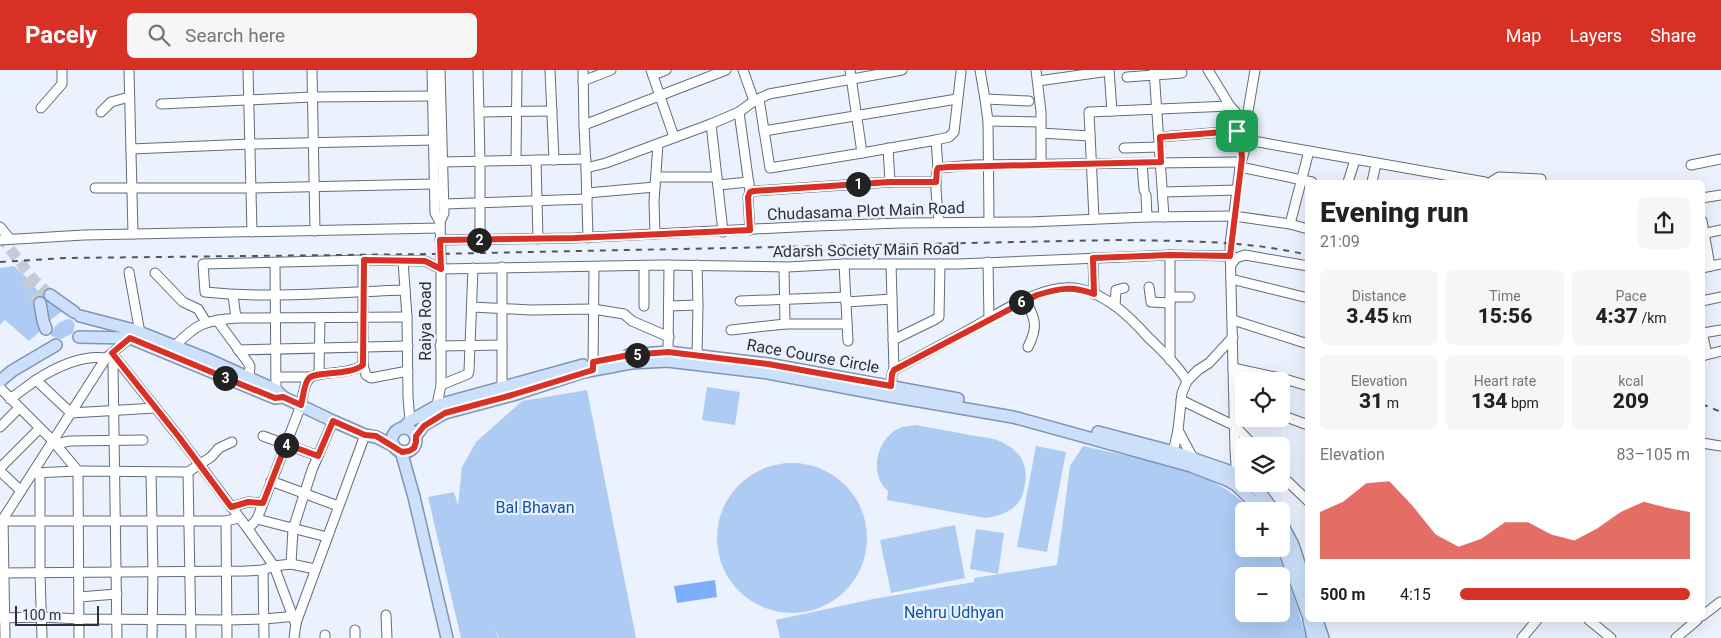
<!DOCTYPE html>
<html lang="en">
<head>
<meta charset="utf-8">
<style>
  :root { --surface:#fff; --page:#f6f6f6; --text:#222; --muted:#767676; --accent:#d93025 }
  body { margin:0; font-family:Roboto,sans-serif; background:var(--page); color:var(--text); height:100vh; display:flex; flex-direction:column; font-size:19px; white-space:nowrap }
  * { box-sizing:border-box; margin:0 }
  p { font-size:16px; color:var(--muted) }
  .icon { flex:none; width:28px; height:28px; fill:none; stroke:currentColor; stroke-width:2; stroke-linecap:round; stroke-linejoin:round }
  .map { position:relative; flex:1; overflow:hidden }
  .drawer { position:absolute; left:1305px; top:110px; width:400px; height:442px; display:flex; flex-direction:column; background:var(--surface); border-radius:8px; box-shadow:0 5px 20px #0002 }
  .drawer>* { flex:none }
  .tools { position:absolute; left:1235px; top:302px; display:grid; gap:10px }
  .tools a { display:grid; place-items:center; width:55px; height:55px; border-radius:8px; background:var(--surface); box-shadow:0 5px 20px #0002; font-size:25px }
  .scale { position:absolute; left:15px; bottom:12px; width:84px; box-sizing:border-box; padding-left:5px; border:2px solid #2d3138; border-top:0; font-size:14px; line-height:18px; white-space:nowrap; color:#2d3138; -webkit-text-stroke:4px #ebf2fd; paint-order:stroke }
  .pin { position:absolute; display:grid; place-items:center; width:42px; height:42px; color:#fff; margin:-21px; border-radius:10px; box-shadow:0 2px 8px #0006 }
  .km { position:absolute; width:25px; height:25px; margin:-12px; border-radius:50%; background:#222; color:#fff; font-size:14px; line-height:25px; text-align:center }
  .round { display:grid; place-items:center; flex:none; width:52px; height:52px; border-radius:8px; background:var(--page) }
  .headline { display:flex; align-items:center; justify-content:space-between; height:85px; padding:0 15px }
  h1 { font-size:28px; font-weight:800; line-height:38px }
  .stats { display:grid; grid-template-columns:repeat(3,1fr); gap:8px; height:85px; padding:5px 15px }
  .stats div { display:grid; align-content:center; border-radius:8px; background:var(--page); text-align:center }
  .stats b { font-size:21px; font-weight:800 }
  .stats small { font-size:14px; font-weight:400 }
  .stats p { font-size:14px }
  .chart { height:140px; padding:10px 15px }
  .chart p { display:flex; justify-content:space-between }
  .chart svg { width:100%; height:90px; margin-top:5px; fill:var(--accent); opacity:.7 }
  ul { padding:0 15px; list-style:none; font-size:16px }
  li { display:grid; grid-template-columns:80px 60px 1fr; align-items:center; height:38px }
  li i { height:12px; border-radius:6px; background:var(--accent) }
  header { display:flex; align-items:center; gap:30px; box-sizing:border-box; height:70px; padding:0 25px; background:var(--accent); color:#fff }
  header strong { font-size:24px }
  nav { display:flex; gap:28px; margin-inline-start:auto; font-size:18px }
  .search { width:350px; height:45px; background:var(--page); display:flex; align-items:center; gap:12px; box-sizing:border-box; padding:0 18px; border-radius:8px; color:var(--muted); font-size:19px }
  .map>svg:first-child { display:block }
  .green { fill:#aecbf4; fill-rule:evenodd }
  .water { fill:#7baffa }
  .lines { fill:none; stroke-linecap:round; stroke-linejoin:round }
  .major-tunnel { stroke:#c5cbd6; stroke-width:11; stroke-dasharray:11 5.5; stroke-linecap:butt }
  .minor-casing { stroke:#626d7b; stroke-width:11 }
  .major-casing { stroke:#7e95b5; stroke-width:14 }
  .minor { stroke:#fff; stroke-width:9 }
  .major { stroke:#cce0fb; stroke-width:11 }
  .rail { stroke:#51565d; stroke-width:2; stroke-dasharray:6 6; stroke-linecap:butt }
  .route-casing { stroke:#fff; stroke-width:10 }
  .route { stroke:#d93025; stroke-width:6 }
  .labels { text-anchor:middle; dominant-baseline:central; stroke-width:4.5; stroke-linejoin:round; paint-order:stroke }
  .street-label { font-size:16px; fill:#2d3138; stroke:#ebf2fd }
  .park-label { font-size:16px; fill:#0e54aa; stroke:#ebf2fd }
</style>
</head>
<body>
<header>
<strong>Pacely</strong>
<div class="search"><svg class="icon" aria-label="search" viewBox="0 0 24 24"><circle cx="10" cy="10" r="6"/><path d="M15 15l6 6"/></svg>Search here</div>
<nav><a>Map</a><a>Layers</a><a>Share</a></nav>
</header>
<div class="map">
<svg width="1721" height="568" viewBox="0 0 1721 568">
  <rect width="100%" height="100%" fill="#ebf2fd"/>
  <g class="green">
    <polygon points="14,196 33,213 35,218 64,240 45,254 45,257 29,271 5,250 0,255 0,198"/>
    <path d="M 69,249 L 73,251 L 75,255 L 73,263 L 61,269 L 51,266 C 53,255 60,251 69,249 Z"/>
    <polygon points="707,317 740,322 735,355 702,350"/>
    <polygon points="587,320 636,568 499,568 494,558 498,568 461,568 428,427 454,422 458,435 462,397 476,372 522,331"/>
    <path d="M 916,355 C 932,358 948,361 965,364 C 976,367 992,367 1002,372 C 1024,383 1030,400 1023,423 C 1018,440 1001,446 985,448 L 887,430 L 888,421 C 868,404 877,367 900,358 C 905,356 911,356 916,355 Z"/>
    <polygon points="1036,376 1066,382 1047,482 1017,477"/>
    <path d="M 1083,376 L 1192,400 L 1227,420 L 1255,441 L 1244,441 L 1244,479 L 1277,479 L 1297,536 L 1306,568 L 780,568 L 776,550 L 873,529 L 974,512 L 974,508 L 1057,495 L 1070,396 ZM 1244,506 L 1281,506 L 1281,544 L 1244,544 Z"/>
    <circle cx="792" cy="468" r="75"/>
    <polygon points="955,455 965,508 891,523 880,470"/>
    <polygon points="976,459 1004,463 998,504 970,499"/>
  </g>
  <polygon class="water" points="715,510 717,527 677,533 674,516"/>
  <g class="lines">
    <g class="major-tunnel">
      <polyline points="0,166 33,209 50,225"/>
      <polyline points="26,209 40,233"/>
    </g>
    <defs>
      <g id="minor">
        <polyline points="129,0 133,164"/>
        <polyline points="248,0 252,162"/>
        <polyline points="312,0 315,161"/>
        <polyline points="432,0 435,143 440,152 441,192 441,315 436,340"/>
        <polyline points="478,0 480,91 480,170"/>
        <polyline points="550,0 554,90"/>
        <polyline points="583,0 584,55 586,98 606,93 711,54"/>
        <polyline points="651,0 674,67"/>
        <polyline points="850,0 862,83 936,70 938,98"/>
        <polyline points="980,0 985,29 1029,31"/>
        <polyline points="1036,0 1041,42 1041,94"/>
        <polyline points="1109,0 1112,41"/>
        <polyline points="1154,0 1164,147"/>
        <polyline points="1208,0 1230,36 1239,46 1242,53"/>
        <polyline points="653,5 666,0"/>
        <polyline points="1127,7 1182,3"/>
        <polyline points="583,11 611,0"/>
        <polyline points="1038,11 1109,1"/>
        <polyline points="759,29 770,98 862,83"/>
        <polyline points="985,29 988,51 989,152"/>
        <polyline points="754,31 769,24 902,0"/>
        <polyline points="161,34 312,27 432,26"/>
        <polyline points="41,38 62,14 62,0"/>
        <polyline points="101,42 111,32 129,27"/>
        <polyline points="480,42 552,41"/>
        <polyline points="739,42 754,31 743,0"/>
        <polyline points="988,51 1041,52"/>
        <polyline points="1246,53 1255,0"/>
        <polyline points="584,55 726,0"/>
        <polyline points="1237,58 1239,54 1246,53 1250,60 1240,97 1230,174 1235,380 1237,410"/>
        <polyline points="764,61 957,29"/>
        <polyline points="1041,63 1090,66"/>
        <polyline points="1240,66 1242,82"/>
        <polyline points="1160,67 1237,61"/>
        <polyline points="936,70 949,67 954,62 961,2"/>
        <polyline points="1247,70 1485,112"/>
        <polyline points="888,78 890,112"/>
        <polyline points="1124,78 1160,77"/>
        <polyline points="131,79 250,74 434,70"/>
        <polyline points="516,90 517,0"/>
        <polyline points="536,90 538,169"/>
        <polyline points="444,92 586,89"/>
        <polyline points="1142,93 1144,120"/>
        <polyline points="1691,95 1721,89"/>
        <polyline points="1240,97 1312,112"/>
        <polyline points="586,98 588,168"/>
        <polyline points="656,107 717,107"/>
        <polyline points="1348,112 1355,90"/>
        <polyline points="1372,112 1376,94"/>
        <polyline points="1491,112 1499,107 1541,109"/>
        <polyline points="718,115 749,112"/>
        <polyline points="95,118 251,118 434,114"/>
        <polyline points="1163,122 1237,120"/>
        <polyline points="587,123 655,117"/>
        <polyline points="1146,125 1147,147"/>
        <polyline points="1702,128 1721,125"/>
        <polyline points="444,134 587,129"/>
        <polyline points="1094,149 1089,42 1230,36"/>
        <polyline points="1702,151 1710,196"/>
        <polyline points="440,152 444,143 440,0"/>
        <path d="M 939,152 C 938,138 933,110 938,98 L 974,95 L 1241,92"/>
        <polyline points="1290,154 1309,81"/>
        <polyline points="0,157 10,169"/>
        <polyline points="750,160 748,127 750,122 754,121 890,112 936,112"/>
        <polyline points="723,162 711,54 739,42 750,122"/>
        <polyline points="655,164 654,131 658,74"/>
        <polyline points="1702,164 1721,160"/>
        <polyline points="0,170 84,165 440,158"/>
        <polyline points="440,170 575,168 816,156 901,153 1029,152 1147,147 1234,146 1290,154 1308,159"/>
        <polyline points="1170,185 1170,290"/>
        <polyline points="1093,188 1094,224"/>
        <polyline points="363,190 363,295 366,305 371,308 408,301"/>
        <polyline points="403,191 407,247 408,327 410,351"/>
        <polyline points="988,192 989,249"/>
        <polyline points="275,193 276,320"/>
        <polyline points="844,194 848,271"/>
        <polyline points="891,194 894,300"/>
        <polyline points="1231,195 1236,188 1245,185 1308,196"/>
        <polyline points="1702,198 1721,194"/>
        <polyline points="129,202 140,263"/>
        <polyline points="155,203 183,232 198,239 206,252"/>
        <polyline points="1231,209 1308,228"/>
        <polyline points="1149,217 1151,232 1170,233"/>
        <path d="M 405,220 C 338,222 271,229 205,222 L 203,194 L 363,190 L 425,191 L 441,199 L 662,195 L 788,197 L 844,194 L 959,194 L 1170,185 L 1230,186"/>
        <polyline points="233,225 236,248"/>
        <polyline points="1170,227 1190,227"/>
        <path d="M 1025,230 C 1036,249 1038,257 1028,277"/>
        <polyline points="740,231 846,227"/>
        <polyline points="1702,231 1721,227"/>
        <polyline points="846,232 892,229"/>
        <polyline points="644,236 644,196"/>
        <polyline points="669,236 698,235"/>
        <polyline points="1115,236 1116,220 1124,218"/>
        <polyline points="472,237 531,240 593,239 624,244 632,251 669,267"/>
        <polyline points="217,250 249,294 250,297 249,307"/>
        <polyline points="1233,250 1308,274"/>
        <polyline points="785,254 847,254"/>
        <polyline points="731,260 785,254 784,197"/>
        <polyline points="1702,262 1707,284"/>
        <polyline points="1703,263 1721,260"/>
        <polyline points="893,270 934,250 939,247 940,194"/>
        <path d="M 175,276 C 197,253 205,251 236,248 L 407,247"/>
        <polyline points="440,276 502,275"/>
        <polyline points="238,280 408,276"/>
        <polyline points="668,282 669,195"/>
        <polyline points="697,285 698,235 697,195"/>
        <polyline points="114,286 179,367 248,459"/>
        <polyline points="1702,286 1721,281"/>
        <path d="M 106,288 C 82,285 56,297 36,310 L 71,343 L 155,338"/>
        <polyline points="1233,298 1285,309 1308,316"/>
        <polyline points="593,300 594,197"/>
        <polyline points="319,304 320,248"/>
        <polyline points="276,307 310,307"/>
        <polyline points="441,315 468,304 469,301 473,198"/>
        <polyline points="0,318 53,371 78,401 79,568"/>
        <polyline points="502,318 502,197"/>
        <path d="M 891,321 L 892,304 L 894,300 C 918,287 941,275 965,262 C 995,246 1044,211 1080,219 C 1107,225 1129,246 1147,266 C 1161,280 1177,294 1187,311"/>
        <polyline points="10,329 36,310"/>
        <polyline points="1181,330 1235,356 1254,376"/>
        <polyline points="1281,345 1308,355"/>
        <path d="M 333,351 L 312,400 L 293,459 L 291,494 L 274,496 L 248,459 L 257,449 C 271,412 286,375 300,338 C 303,329 303,315 309,309 C 315,301 350,305 363,295"/>
        <polyline points="0,357 19,338"/>
        <polyline points="1178,360 1193,388 1192,391"/>
        <polyline points="263,366 318,386"/>
        <polyline points="1702,373 1721,376"/>
        <polyline points="55,374 70,371 143,370"/>
        <polyline points="1172,387 1178,360 1182,323 1187,311 1198,300 1209,293 1233,267"/>
        <polyline points="0,398 39,359"/>
        <polyline points="0,401 21,421"/>
        <polyline points="151,402 153,502 152,568"/>
        <polyline points="188,402 191,568"/>
        <polyline points="33,403 78,401 188,402 211,387 219,378 232,372"/>
        <polyline points="40,403 40,503 42,568"/>
        <polyline points="1281,405 1308,431"/>
        <polyline points="271,411 338,436"/>
        <polyline points="231,437 248,432 263,433"/>
        <polyline points="257,449 327,467"/>
        <polyline points="0,451 226,451 239,448"/>
        <polyline points="226,451 227,568"/>
        <polyline points="291,494 315,499"/>
        <polyline points="263,500 264,568"/>
        <polyline points="0,503 245,501 263,500 274,496 296,555"/>
        <polyline points="79,527 117,524"/>
        <polyline points="386,545 387,568"/>
        <polyline points="1702,546 1720,532"/>
        <polyline points="0,548 41,547 79,549 227,550 264,549 297,546"/>
        <polyline points="1589,550 1611,568"/>
        <polyline points="355,560 355,568"/>
        <polyline points="325,565 325,568"/>
        <polyline points="5,568 3,449 106,288 130,268"/>
        <polyline points="117,568 113,294 117,290"/>
        <polyline points="294,568 296,553 365,365"/>
        <polyline points="1522,568 1537,550"/>
        <polyline points="1676,568 1697,550"/>
      </g>
      <g id="major">
        <polyline points="50,225 74,242"/>
        <polyline points="40,233 43,251 46,259"/>
        <polyline points="80,246 134,260 205,288 276,320 283,327 333,351 365,365 376,367 394,376"/>
        <polyline points="79,267 130,268 275,328 283,327"/>
        <polyline points="628,285 668,282 768,294 958,329"/>
        <polyline points="0,311 12,301 56,275"/>
        <polyline points="403,358 410,351 438,335 583,295"/>
        <circle cx="404" cy="370" r="12"/>
        <polyline points="1098,362 1174,382 1229,401 1244,409"/>
        <polyline points="416,366 424,355 445,343 513,325 583,302 631,293 667,291 768,303 890,326 1013,347 1191,396 1227,410 1236,415 1263,441"/>
        <polyline points="401,381 414,427 447,568"/>
        <polyline points="1250,414 1258,420 1274,441"/>
        <polyline points="1281,452 1293,475 1308,521"/>
        <polyline points="1281,471 1308,545"/>
        <polyline points="1309,550 1313,568"/>
        <polyline points="1317,550 1323,568"/>
      </g>
    </defs>
    <use href="#minor" class="minor-casing"/>
    <use href="#major" class="major-casing"/>
    <use href="#minor" class="minor"/>
    <use href="#major" class="major"/>
    <g class="rail">
      <path d="M 0,192 L 64,188 L 435,184 L 1116,170 C 1180,171 1245,170 1308,185"/>
      <polyline points="1702,334 1721,342"/>
    </g>
  </g>
  <g class="lines">
    <defs>
      <path id="route" d="M 1237,61 L 1240,66 L 1242,88 L 1230,186 L 1170,185 L 1093,188 L 1094,224 C 1072,216 1060,218 1037,225 L 894,300 L 892,304 L 891,316 L 768,294 L 668,282 L 629,285 L 593,292 L 593,300 L 512,325 L 445,343 L 424,356 L 416,366 L 416,372 L 414,378 L 409,381 L 402,382 L 376,366 L 365,365 L 333,351 L 318,386 L 286,374 L 263,433 L 248,432 L 231,437 L 179,367 L 112,283 L 130,268 L 245,316 L 275,328 L 283,327 L 301,335 C 303,328 304,313 309,308 C 317,301 349,306 363,295 L 364,190 L 425,191 L 441,199 L 440,170 L 575,168 L 750,160 L 748,127 L 750,122 L 754,121 L 890,112 L 936,112 L 937,100 L 938,98 L 949,97 L 1161,92 L 1160,67 Z"/>
    </defs>
    <use href="#route" class="route-casing"/>
    <use href="#route" class="route"/>
  </g>
  <g class="labels">
    <g class="street-label">
      <text transform="translate(866 141) rotate(-2)">Chudasama Plot Main Road</text>
      <text transform="translate(866 180) rotate(-1)">Adarsh Society Main Road</text>
      <text transform="translate(425 251) rotate(-90)">Raiya Road</text>
      <text transform="translate(813 286) rotate(10)">Race Course Circle</text>
    </g>
    <g class="park-label">
      <text x="535" y="437">Bal Bhavan</text>
      <text x="954" y="542">Nehru Udhyan</text>
    </g>
  </g>
</svg>
<div class="tools">
<a><svg class="icon" aria-label="locate" viewBox="0 0 24 24"><circle cx="12" cy="12" r="6"/><path d="M12 2v4M12 18v4M2 12h4M18 12h4"/></svg></a>
<a><svg class="icon" aria-label="layers" viewBox="0 0 24 24"><path d="M12 4l9 5-9 5-9-5zM3 14l9 5 9-5"/></svg></a>
<a>+</a>
<a>−</a>
</div>
<div class="scale">100 m</div>
<div class="pin" style="left:1237px;top:61px;background:#1e9e55"><svg class="icon" aria-label="arrive" viewBox="0 0 24 24"><path d="M6 21V4h12l-3 4 3 4H6"/></svg></div>
<b class="km" style="left:858px;top:114px">1</b>
<b class="km" style="left:479px;top:170px">2</b>
<b class="km" style="left:225px;top:308px">3</b>
<b class="km" style="left:286px;top:375px">4</b>
<b class="km" style="left:637px;top:285px">5</b>
<b class="km" style="left:1021px;top:232px">6</b>
<section class="drawer">
<div class="headline"><div><h1>Evening run</h1><p>21:09</p></div><a class="round"><svg class="icon" aria-label="share" viewBox="0 0 24 24"><path d="M12 15V3M7 8l5-5 5 5M5 13v7h14v-7"/></svg></a></div>
<div class="stats">
<div><p>Distance</p><b>3.45<small> km</small></b></div>
<div><p>Time</p><b>15:56</b></div>
<div><p>Pace</p><b>4:37<small> /km</small></b></div>
</div>
<div class="stats">
<div><p>Elevation</p><b>31<small> m</small></b></div>
<div><p>Heart rate</p><b>134<small> bpm</small></b></div>
<div><p>kcal</p><b>209</b></div>
</div>
<div class="chart"><p><span>Elevation</span>83–105 m</p>
<svg viewBox="0 0 160 44" preserveAspectRatio="none"><path d="M0 44V21L10 16L20 7L30 6L40 18L50 32L60 38L70 34L80 26L90 26L100 32L110 35L120 29L130 21L140 16L150 19L160 21V44z"/></svg>
</div>
<ul>
<li><b>500 m</b>4:15<i style="width:100%"></i></li>
</ul>
</section>
</div>
</body>
</html>
